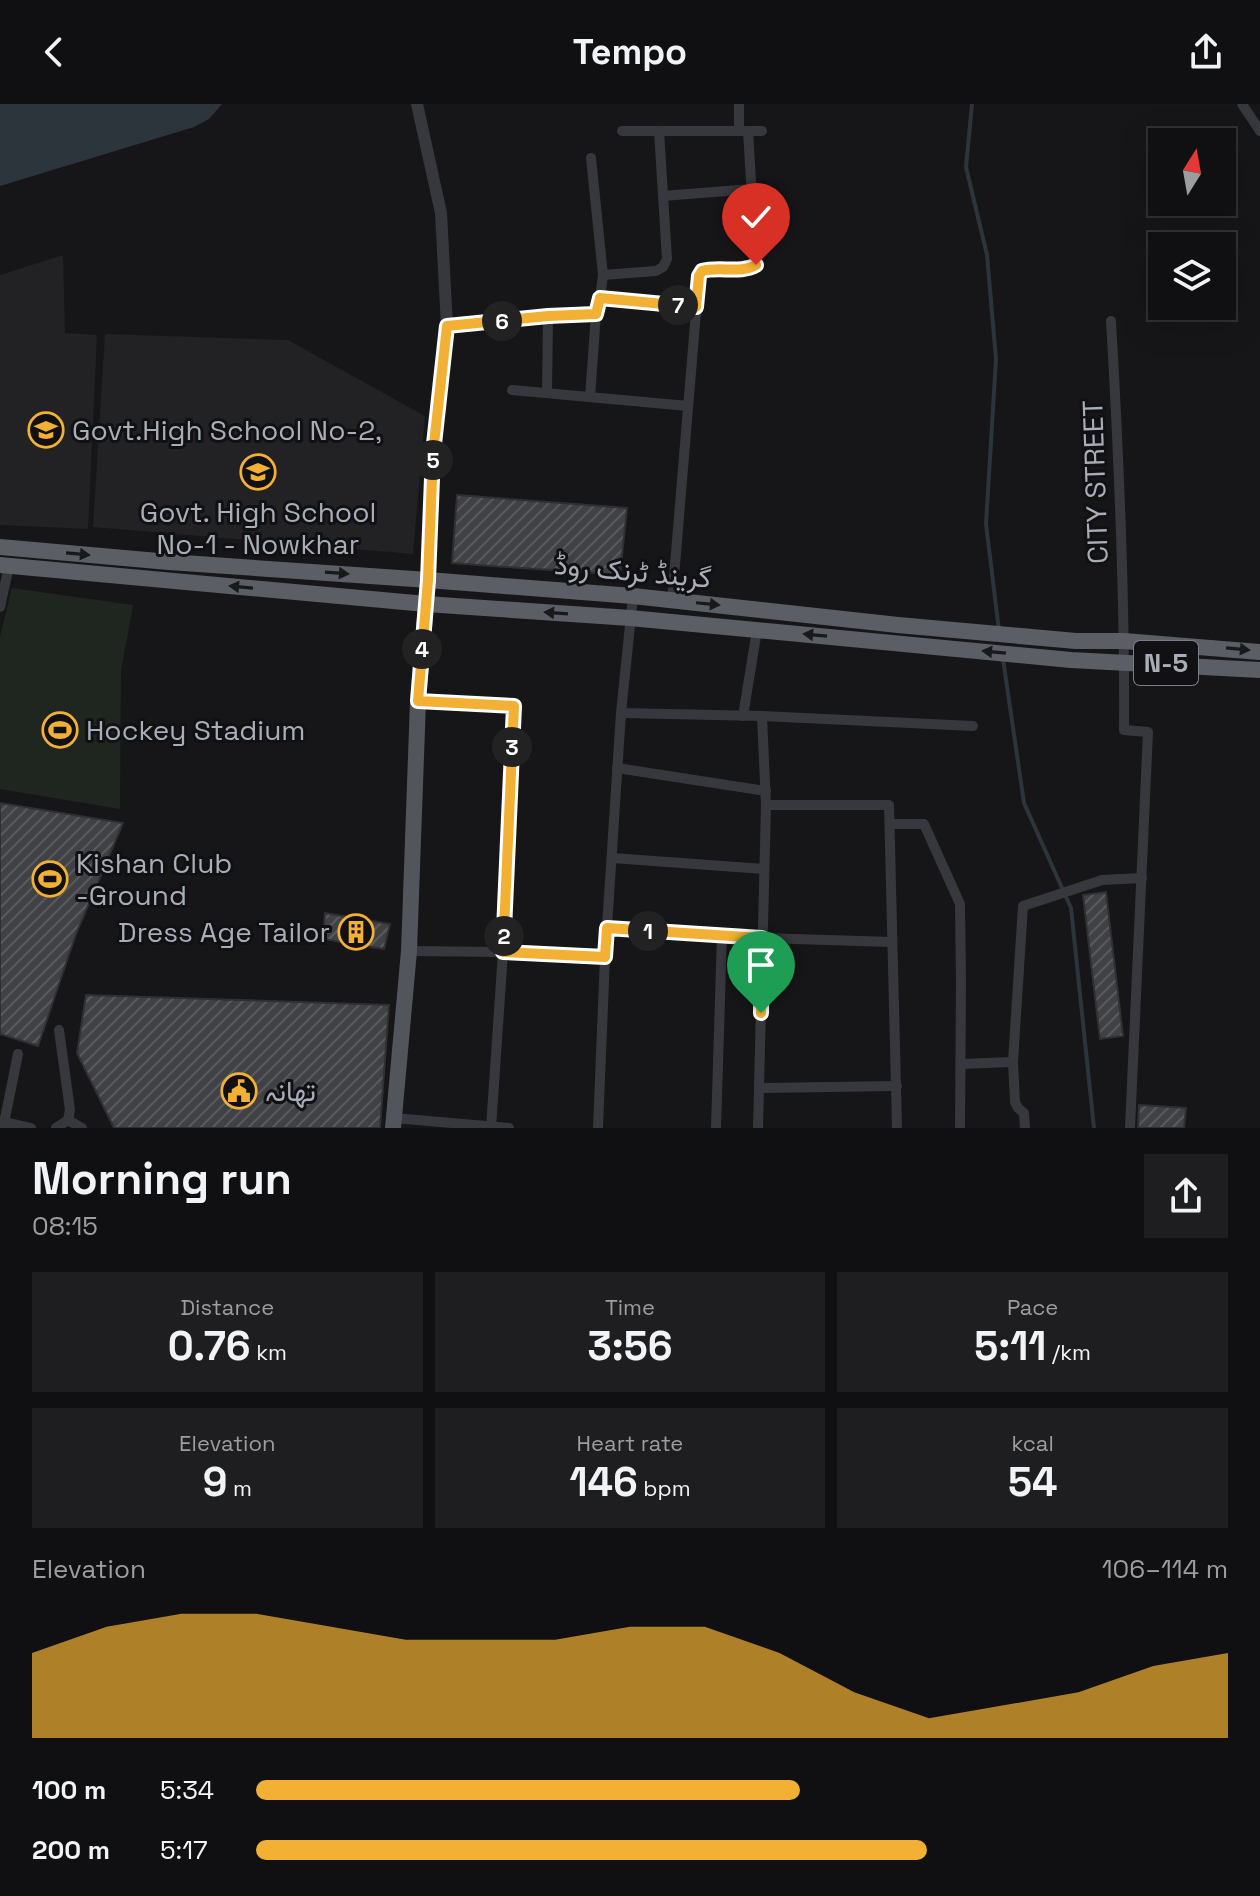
<!DOCTYPE html>
<html lang="en">
<head>
<meta charset="utf-8">
<style>
  :root { --surface:#101012; --page:#1e1e20; --text:#f1f3f6; --muted:#9c9d9f; --line:#303032; --accent:#f2b134 }
  body { margin:0; font-family:"Space Grotesk",Vazirmatn,sans-serif; background:var(--page); color:var(--text); height:100vh; display:flex; flex-direction:column; font-size:30px; white-space:nowrap }
  * { box-sizing:border-box; margin:0 }
  p { font-size:26px; color:var(--muted) }
  .icon { flex:none; width:44px; height:44px; fill:none; stroke:currentColor; stroke-width:2; stroke-linecap:round; stroke-linejoin:round }
  .map { position:relative; height:1024px; overflow:hidden }
  .sheet { display:flex; flex-direction:column; background:var(--surface); flex:1 }
  .sheet>* { flex:none }
  .needle { width:52px; rotate:11deg }
  .fabs { position:absolute; left:1148px; top:24px; display:grid; gap:16px }
  .fabs a { display:grid; place-items:center; width:88px; height:88px; border-radius:0px; background:var(--surface); box-shadow:0 8px 32px #0002,0 0 0 2px var(--line); font-size:40px }
  .pin { position:absolute; display:grid; place-items:center; width:68px; height:68px; color:#fff; margin:-82px -34px; border-radius:50% 50% 50% 0; rotate:-45deg; box-shadow:0 0 8px #0007 }
  .pin .icon { rotate:45deg }
  .km { position:absolute; width:40px; height:40px; margin:-20px; border-radius:50%; background:#222; color:#fff; font-size:22px; line-height:40px; text-align:center }
  .round { display:grid; place-items:center; flex:none; width:84px; height:84px; border-radius:0px; background:var(--page) }
  .head { display:flex; align-items:center; justify-content:space-between; height:136px; padding:0 32px }
  h1 { font-size:44px; font-weight:600; line-height:60px }
  .metrics { display:grid; grid-template-columns:repeat(3,1fr); gap:12px; height:136px; padding:8px 32px }
  .metrics div { display:grid; align-content:center; border-radius:0px; background:var(--page); text-align:center }
  .metrics b { font-size:40px; font-weight:600 }
  .metrics small { font-size:22px; font-weight:400 }
  .metrics p { font-size:22px }
  .chart { height:224px; padding:16px 32px }
  .chart p { display:flex; justify-content:space-between }
  .chart svg { width:100%; height:144px; margin-top:8px; fill:var(--accent); opacity:.7 }
  ul { padding:0 32px; list-style:none; font-size:26px }
  li { display:grid; grid-template-columns:128px 96px 1fr; align-items:center; height:60px }
  li i { height:20px; border-radius:10px; background:var(--accent) }
  header { display:flex; justify-content:space-between; align-items:center; height:104px; padding:0 32px; background:var(--surface); font-size:36px; font-weight:600 }
  .map>svg:first-child { display:block }
  .built { fill:#222225 }
  .pitch { fill:#1e261f }
  .water { fill:#2c353c }
  .lines { fill:none; stroke-linecap:round; stroke-linejoin:round }
  .stream { stroke:#2c353c; stroke-width:4 }
  .building { fill:url(#building-hatch); stroke:#303034; stroke-width:2 }
  .minor { stroke:#37383d; stroke-width:10 }
  .tertiary { stroke:#37383d; stroke-width:12 }
  .primary { stroke:#53555c; stroke-width:16 }
  .trunk { stroke:#5b5e65; stroke-width:16 }
  .oneway { fill:#18191b }
  .route-casing { stroke:#fff; stroke-width:16 }
  .route { stroke:#f2b134; stroke-width:10 }
  .labels { text-anchor:middle; dominant-baseline:central; stroke-width:6; stroke-linejoin:round; paint-order:stroke }
  .shield { fill:#111113; stroke:#7b7e86; stroke-width:2 }
  .shield-label { font-size:26px; font-weight:bold; fill:#a8adb8 }
  .poi-label { font-size:28px; fill:#a8adb8; stroke:#111113; text-anchor:start }
  .street-label { font-size:28px; fill:#a8adb8; stroke:#111113 }
</style>
</head>
<body>
<header><svg class="icon" aria-label="back" viewBox="0 0 24 24"><path d="M15 5l-7 7 7 7"/></svg>Tempo<svg class="icon" aria-label="share" viewBox="0 0 24 24"><path d="M12 15V3M7 8l5-5 5 5M5 13v7h14v-7"/></svg></header>
<div class="map">
<svg width="1260" height="1024" viewBox="0 0 1260 1024">
  <defs>
    <pattern id="building-hatch" width="6" height="6" patternUnits="userSpaceOnUse" patternTransform="scale(2)"><rect width="6" height="6" fill="#404145"/><path d="M-1 1l2-2M0 6l6-6M5 7l2-2" fill="none" stroke="#595a5e"/></pattern>
  </defs>
  <rect width="100%" height="100%" fill="#161618"/>
  <g class="built">
    <polygon points="63,151 65,229 97,231 88,425 0,421 0,171"/>
    <polygon points="105,230 288,236 425,312 413,450 93,423"/>
  </g>
  <polygon class="pitch" points="12,484 133,501 121,567 120,705 0,685 0,533"/>
  <polygon class="water" points="0,0 222,0 209,15 194,23 0,82"/>
  <g class="lines">
    <g class="stream">
      <polyline points="972,0 966,63 987,151 996,255 986,420 999,527"/>
      <polyline points="1003,555 1024,699 1071,804 1094,1024"/>
    </g>
  </g>
  <g class="building">
    <polygon points="457,391 627,404 620,471 452,459"/>
    <polygon points="0,699 123,719 76,830 38,942 0,930"/>
    <polygon points="1106,788 1123,932 1100,935 1083,791"/>
    <polygon points="325,809 390,820 384,845 323,835"/>
    <polygon points="86,891 389,901 380,1024 114,1024 77,949"/>
    <polygon points="1139,1001 1186,1004 1184,1024 1138,1024"/>
  </g>
  <g class="lines">
    <g class="minor">
      <polyline points="739,0 739,27"/>
      <polyline points="1242,0 1260,27"/>
      <polyline points="622,27 762,27"/>
      <polyline points="663,92 752,85"/>
      <polyline points="603,171 656,167 663,163 667,155 659,27"/>
      <polyline points="600,194 696,203"/>
      <path d="M 1111,217 C 1119,354 1125,490 1124,626 L 1148,628 L 1130,1024"/>
      <polyline points="447,222 548,212 596,210"/>
      <polyline points="512,286 688,302"/>
      <polyline points="547,289 548,212"/>
      <polyline points="590,293 596,210 600,194 603,171 591,54"/>
      <path d="M 672,497 L 699,172 L 702,167 C 719,162 741,170 756,161 L 748,27"/>
      <polyline points="0,503 9,462"/>
      <polyline points="418,597 514,602 503,848 491,1024"/>
      <polyline points="621,609 762,612 973,622"/>
      <polyline points="743,612 757,526"/>
      <polyline points="617,664 766,687"/>
      <polyline points="766,701 889,701 897,1024"/>
      <polyline points="890,720 924,720 960,800 961,878 960,1024"/>
      <polyline points="612,754 764,765"/>
      <polyline points="607,824 762,834 892,838"/>
      <polyline points="409,847 503,848 605,853"/>
      <polyline points="1013,958 1015,998 1018,1004 1024,1009 1025,1024"/>
      <polyline points="961,960 1013,958 1023,802 1102,776 1142,774"/>
      <polyline points="760,984 897,982"/>
      <polyline points="394,1014 509,1024"/>
      <polyline points="68,1016 82,1024"/>
      <polyline points="1,1017 31,1024"/>
      <polyline points="3,1024 18,950"/>
      <polyline points="56,1024 68,1016 70,1006 59,926"/>
      <polyline points="598,1024 605,853 621,609 633,492"/>
      <polyline points="716,1024 722,831"/>
      <polyline points="758,1024 766,701 762,612"/>
    </g>
    <polyline class="tertiary" points="417,0 441,109 447,222 433,349 428,476"/>
    <polyline class="primary" points="393,1024 409,847 418,597 428,476"/>
    <g class="trunk">
      <polyline points="0,443 169,458 428,476 633,492 898,521 1076,537 1124,537 1260,548"/>
      <polyline points="0,461 426,500 630,514 1071,556 1260,566"/>
    </g>
  </g>
  <defs><path id="oneway-solid" d="M-6-.8H1V-3.2L6.5 0L1 3.2V.8H-6Z" transform="scale(2)"/></defs>
  <g class="oneway">
    <use href="#oneway-solid" transform="translate(78 450) rotate(5)"/>
    <use href="#oneway-solid" transform="translate(337 469) rotate(4)"/>
    <use href="#oneway-solid" transform="translate(241 483) rotate(-175)"/>
    <use href="#oneway-solid" transform="translate(708 500) rotate(6)"/>
    <use href="#oneway-solid" transform="translate(556 509) rotate(-176)"/>
    <use href="#oneway-solid" transform="translate(815 531) rotate(-175)"/>
    <use href="#oneway-solid" transform="translate(1238 545) rotate(5)"/>
    <use href="#oneway-solid" transform="translate(994 548) rotate(-175)"/>
  </g>
  <g class="lines">
    <defs>
      <path id="route" d="M 756,161 C 741,170 719,162 702,167 L 699,172 L 696,203 L 600,194 L 596,210 L 548,212 L 447,222 L 433,349 L 428,476 L 418,597 L 514,602 L 503,848 L 605,853 L 607,824 L 762,834 L 761,909"/>
    </defs>
    <use href="#route" class="route-casing"/>
    <use href="#route" class="route"/>
  </g>
  <defs>
    <symbol id="school-ring" viewBox="-11 -11 22 22"><circle r="9.5" fill="#111113" stroke="#f2b134" stroke-width="1.5"/><path d="M0-5L7-2L0 1L-7-2ZM-4 1L0 2.5L4 1V4Q0 6-4 4Z" fill="#f2b134"/></symbol>
    <symbol id="stadium-ring" viewBox="-11 -11 22 22"><circle r="9.5" fill="#111113" stroke="#f2b134" stroke-width="1.5"/><path d="M0-5a6.5 5 0 1 0 0 10a6.5 5 0 1 0 0-10ZM-3.5-1.8h7v3.6h-7Z" fill="#f2b134"/></symbol>
    <symbol id="building-ring" viewBox="-11 -11 22 22"><circle r="9.5" fill="#111113" stroke="#f2b134" stroke-width="1.5"/><path d="M-4-6H4V6H1V3H-1V6H-4ZM-2.5-4.3h1.7v1.8h-1.7ZM.8-4.3h1.7v1.8H.8ZM-2.5-1h1.7V.8h-1.7ZM.8-1h1.7V.8H.8Z" fill="#f2b134"/></symbol>
    <symbol id="civic-ring" viewBox="-11 -11 22 22"><circle r="9.5" fill="#111113" stroke="#f2b134" stroke-width="1.5"/><path d="M-.6-6.5H3V-4.5H.6V-3L4-1V1h2V6H-6V1h2V-1L-.6-3ZM-1.2 2.5V6h2.4V2.5Z" fill="#f2b134"/></symbol>
  </defs>
  <g fill-rule="evenodd">
    <use href="#school-ring" x="26" y="306" width="40" height="40"/>
    <use href="#school-ring" x="238" y="348" width="40" height="40"/>
    <use href="#stadium-ring" x="40" y="606" width="40" height="40"/>
    <use href="#stadium-ring" x="30" y="755" width="40" height="40"/>
    <use href="#building-ring" x="336" y="808" width="40" height="40"/>
    <use href="#civic-ring" x="219" y="967" width="40" height="40"/>
  </g>
  <g class="labels">
    <rect class="shield" x="1134" y="537" width="64" height="44" rx="6"/>
    <g class="shield-label">
      <text x="1166" y="559">N-5</text>
    </g>
    <g class="poi-label">
      <text x="72" y="326">Govt.High School No-2,</text>
      <text x="258" y="408" text-anchor="middle">Govt. High School<tspan x="258" dy="32">No-1 - Nowkhar</tspan></text>
      <text x="86" y="626">Hockey Stadium</text>
      <text x="76" y="759">Kishan Club<tspan x="76" dy="32">-Ground</tspan></text>
      <text x="330" y="828" text-anchor="end">Dress Age Tailor</text>
      <text x="265" y="987">تھانہ</text>
    </g>
    <g class="street-label">
      <text transform="translate(1095 378) rotate(-92)">CITY STREET</text>
      <text transform="translate(633 467) rotate(5)">گرینڈ ٹرنک روڈ</text>
    </g>
  </g>
</svg>
<div class="fabs">
<a><svg class="needle" viewBox="-14 -14 28 28"><path d="M0-13l5 13h-10z" fill="#e53935"/><path d="M0 13l5-13h-10z" fill="#9c9d9f"/></svg></a>
<a><svg class="icon" aria-label="layers" viewBox="0 0 24 24"><path d="M12 4l9 5-9 5-9-5zM3 14l9 5 9-5"/></svg></a>
</div>
<div class="pin" style="left:761px;top:909px;background:#1e9e55"><svg class="icon" aria-label="arrive" viewBox="0 0 24 24"><path d="M6 21V4h12l-3 4 3 4H6"/></svg></div>
<div class="pin" style="left:756px;top:161px;background:#d93025"><svg class="icon" aria-label="check" viewBox="0 0 24 24"><path d="M5 12l5 5 9-10"/></svg></div>
<b class="km" style="left:648px;top:827px">1</b>
<b class="km" style="left:504px;top:832px">2</b>
<b class="km" style="left:512px;top:643px">3</b>
<b class="km" style="left:422px;top:545px">4</b>
<b class="km" style="left:433px;top:356px">5</b>
<b class="km" style="left:502px;top:217px">6</b>
<b class="km" style="left:678px;top:201px">7</b>
</div>
<section class="sheet">
<div class="head"><div><h1>Morning run</h1><p>08:15</p></div><a class="round"><svg class="icon" aria-label="share" viewBox="0 0 24 24"><path d="M12 15V3M7 8l5-5 5 5M5 13v7h14v-7"/></svg></a></div>
<div class="metrics">
<div><p>Distance</p><b>0.76<small> km</small></b></div>
<div><p>Time</p><b>3:56</b></div>
<div><p>Pace</p><b>5:11<small> /km</small></b></div>
</div>
<div class="metrics">
<div><p>Elevation</p><b>9<small> m</small></b></div>
<div><p>Heart rate</p><b>146<small> bpm</small></b></div>
<div><p>kcal</p><b>54</b></div>
</div>
<div class="chart"><p><span>Elevation</span>106–114 m</p>
<svg viewBox="0 0 160 44" preserveAspectRatio="none"><path d="M0 44V18L10 10L20 6L30 6L40 10L50 14L60 14L70 14L80 10L90 10L100 18L110 30L120 38L130 34L140 30L150 22L160 18V44z"/></svg>
</div>
<ul>
<li><b>100 m</b>5:34<i style="width:56%"></i></li>
<li><b>200 m</b>5:17<i style="width:69%"></i></li>
</ul>
</section>
</body>
</html>
